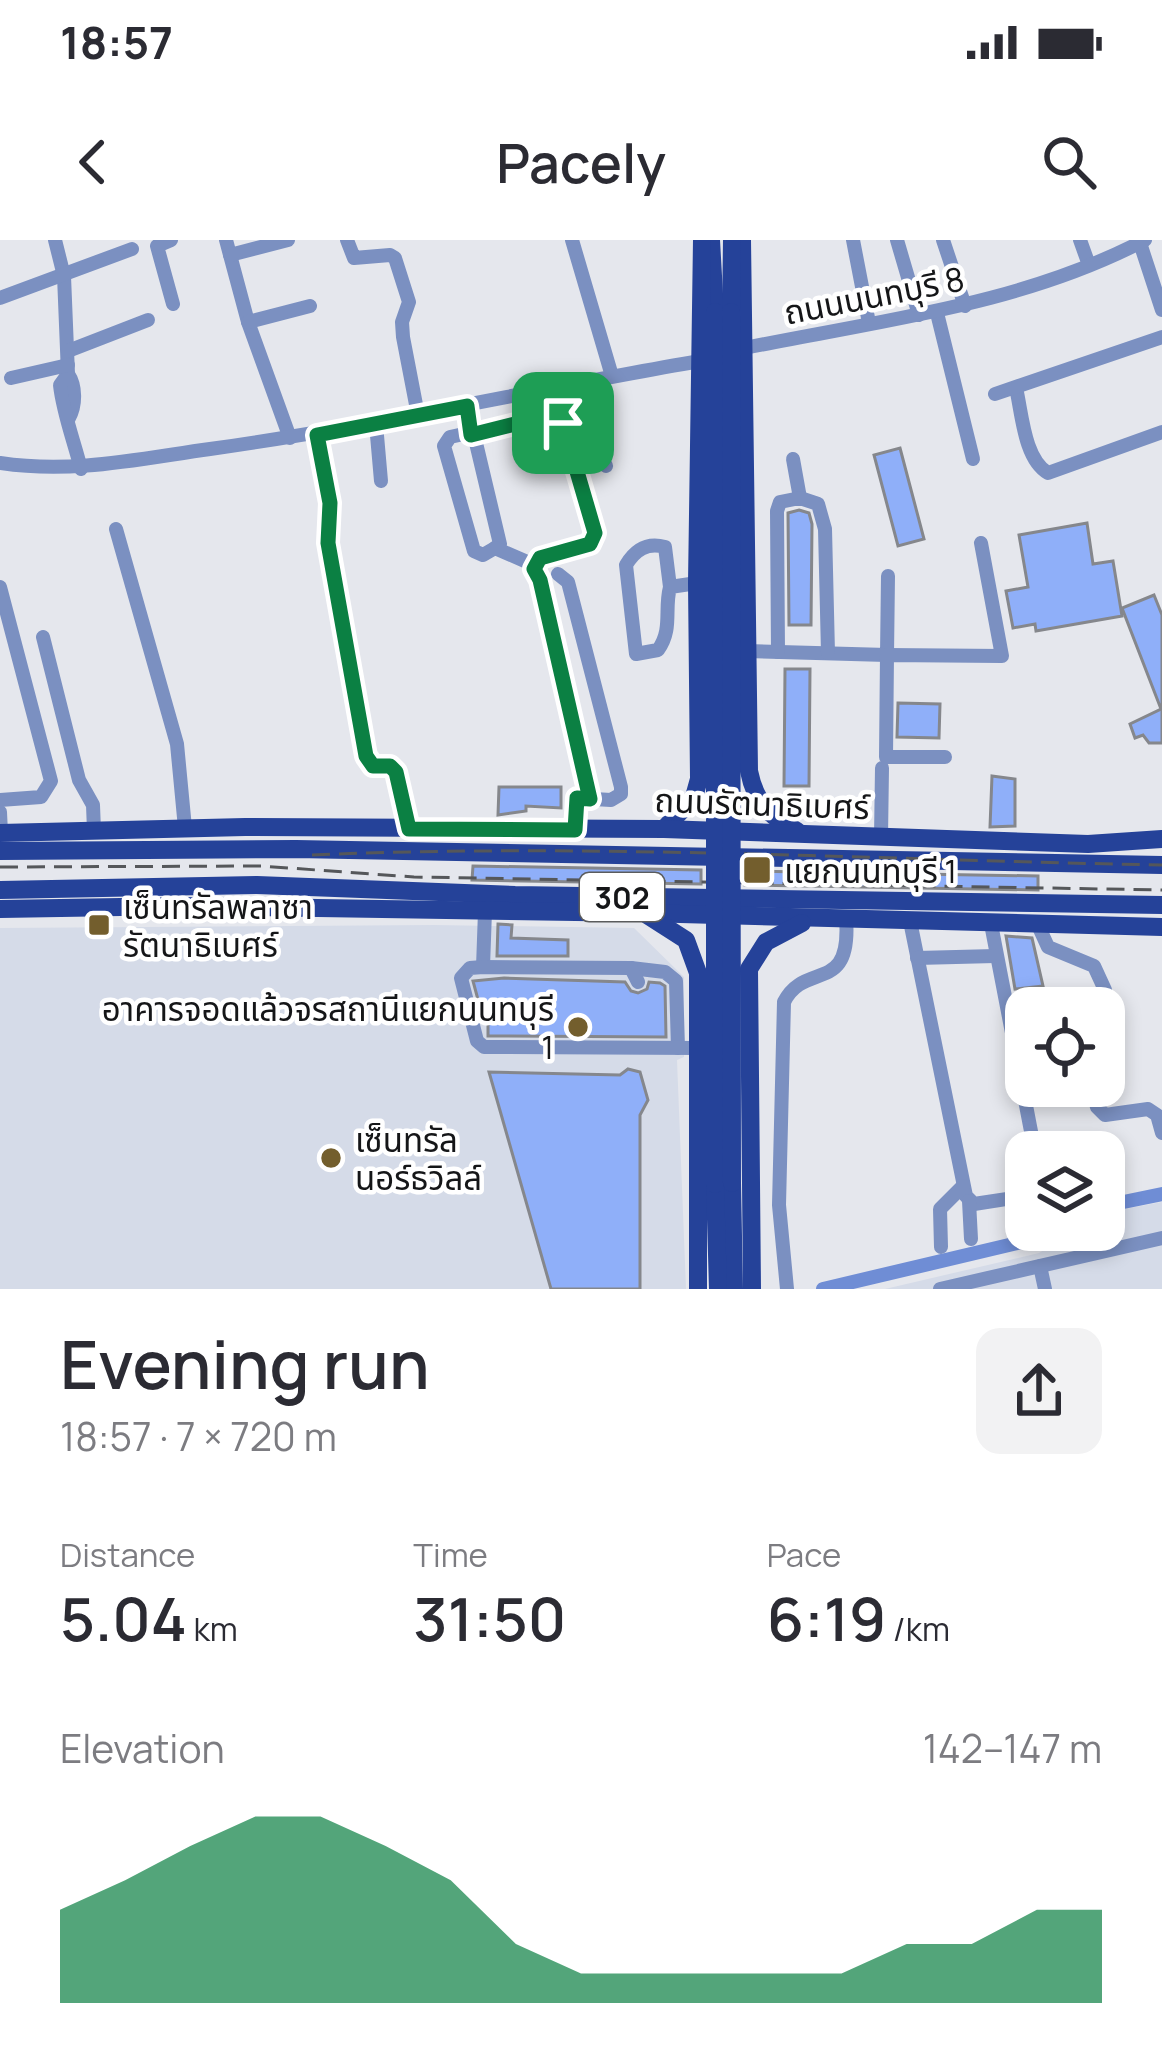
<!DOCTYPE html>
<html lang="en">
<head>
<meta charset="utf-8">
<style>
  :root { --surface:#fff; --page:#f2f2f3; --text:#2b2b33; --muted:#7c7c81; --accent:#0b8043 }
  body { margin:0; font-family:Manrope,"Noto Sans Thai",sans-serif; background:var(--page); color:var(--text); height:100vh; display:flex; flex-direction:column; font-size:45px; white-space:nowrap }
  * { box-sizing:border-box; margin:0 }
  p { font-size:39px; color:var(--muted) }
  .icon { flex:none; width:66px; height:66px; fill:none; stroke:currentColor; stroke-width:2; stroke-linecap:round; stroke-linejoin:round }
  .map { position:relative; height:1049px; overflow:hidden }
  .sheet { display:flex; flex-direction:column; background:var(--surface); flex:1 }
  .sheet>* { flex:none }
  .fabs { position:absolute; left:1005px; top:747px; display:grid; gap:24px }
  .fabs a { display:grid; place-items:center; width:120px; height:120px; border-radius:24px; background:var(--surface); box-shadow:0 6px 18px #0003; font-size:60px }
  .pin { position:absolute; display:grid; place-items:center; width:102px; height:102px; color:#fff; margin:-51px; border-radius:24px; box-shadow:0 6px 18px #0006 }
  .round { display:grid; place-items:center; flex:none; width:126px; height:126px; border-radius:24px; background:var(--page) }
  .summary { display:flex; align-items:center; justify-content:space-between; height:204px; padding:0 60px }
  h1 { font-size:66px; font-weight:600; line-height:90px }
  .figures { display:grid; grid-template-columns:repeat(3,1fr); gap:18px; height:204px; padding:12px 60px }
  .figures div { display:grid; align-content:center }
  .figures b { font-size:60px; font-weight:600 }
  .figures small { font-size:33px; font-weight:400 }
  .figures p { font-size:33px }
  .chart { height:336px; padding:24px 60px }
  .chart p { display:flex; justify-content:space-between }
  .chart svg { width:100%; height:216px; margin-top:12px; fill:var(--accent); opacity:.7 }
  .status { display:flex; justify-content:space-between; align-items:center; height:84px; padding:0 60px; background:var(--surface); direction:ltr }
  .status svg { height:33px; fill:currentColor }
  header { display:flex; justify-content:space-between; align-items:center; height:156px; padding:0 60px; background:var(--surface); font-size:54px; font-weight:600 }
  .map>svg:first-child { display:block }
  .built { fill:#d5dbe8 }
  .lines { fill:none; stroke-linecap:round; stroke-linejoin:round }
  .canal { stroke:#6f8dd5; stroke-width:14 }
  .building { fill:#8faff9; stroke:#85878c; stroke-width:3 }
  .minor { stroke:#7b90c1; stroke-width:14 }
  .major { stroke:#254299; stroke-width:18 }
  .rail { stroke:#55575a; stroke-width:3; stroke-dasharray:18 9; stroke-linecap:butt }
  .major-bridge { stroke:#254299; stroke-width:18 }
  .route-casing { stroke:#fff; stroke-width:24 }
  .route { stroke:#0b8043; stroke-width:15 }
  .poi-dot { fill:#735e2d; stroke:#fff; stroke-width:4.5 }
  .labels { text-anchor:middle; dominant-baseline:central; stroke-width:9; stroke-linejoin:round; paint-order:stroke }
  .shield { fill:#fff; stroke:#5b5c5d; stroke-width:3 }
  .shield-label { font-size:30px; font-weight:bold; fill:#151618 }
  .street-label { font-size:33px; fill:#151618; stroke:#fff }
  .poi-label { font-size:33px; fill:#151618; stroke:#fff; text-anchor:start }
</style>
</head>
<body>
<div class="status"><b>18:57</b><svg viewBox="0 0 49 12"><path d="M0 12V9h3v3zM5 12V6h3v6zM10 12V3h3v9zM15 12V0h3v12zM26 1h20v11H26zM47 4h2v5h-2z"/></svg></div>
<header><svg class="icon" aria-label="back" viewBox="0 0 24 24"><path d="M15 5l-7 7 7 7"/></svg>Pacely<svg class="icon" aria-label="search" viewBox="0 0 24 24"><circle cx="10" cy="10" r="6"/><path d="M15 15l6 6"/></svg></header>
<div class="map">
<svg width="1162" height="1049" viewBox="0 0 1162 1049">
  <rect width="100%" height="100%" fill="#e5e7ed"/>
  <g class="built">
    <polygon points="434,685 634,688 684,737 684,817 677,820 686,1049 0,1049 0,688"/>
    <polygon points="1162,962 1162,1049 885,1049 1039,1013 1076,990 1104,990 1104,973"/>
  </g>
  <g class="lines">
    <g class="canal">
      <polyline points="1104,966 1162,954"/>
      <polyline points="823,1049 1026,1001 1044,990"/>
    </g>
  </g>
  <g class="building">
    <polygon points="900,208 924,299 898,306 874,215"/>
    <polygon points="799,270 809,273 812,284 811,385 789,385 788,273"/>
    <polygon points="1087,283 1093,324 1113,321 1122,376 1036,391 1035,384 1013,388 1006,351 1028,347 1019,295"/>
    <polygon points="1154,355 1162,375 1162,503 1149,503 1143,495 1135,498 1130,484 1161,469 1122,368"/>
    <polygon points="785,429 810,429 809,546 784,546"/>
    <polygon points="898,463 940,464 939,498 897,497"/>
    <polygon points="992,536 1015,539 1015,586 990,587"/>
    <polygon points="499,547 561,547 561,568 526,566 526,571 498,575"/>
    <polygon points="473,626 701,630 701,644 472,640"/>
    <polygon points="745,631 1038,636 1038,650 745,645"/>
    <polygon points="498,684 512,685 511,698 568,700 568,716 497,716"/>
    <polygon points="1006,696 1032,698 1043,746 1015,749"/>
    <polygon points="504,738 625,742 631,751 638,753 647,749 649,742 660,743 665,746 666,797 488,796 488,772 481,771 473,741"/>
    <polygon points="628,829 640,832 648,860 640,875 640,1049 551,1049 489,832 620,835"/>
  </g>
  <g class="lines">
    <g class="minor">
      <path d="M 55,0 L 64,36 L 68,134 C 76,146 76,165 69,178"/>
      <polyline points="171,0 157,6 173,64"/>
      <polyline points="226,0 248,82 290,198"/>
      <polyline points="347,0 354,18 390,15 395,18 409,62 402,82 403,97 418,175"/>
      <polyline points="572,0 612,136"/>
      <polyline points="853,0 869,83"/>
      <polyline points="897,0 919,75"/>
      <polyline points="943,0 965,66"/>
      <polyline points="1080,0 1089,25"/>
      <polyline points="1140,3 1162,70"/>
      <polyline points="230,15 288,0"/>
      <polyline points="0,58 132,9"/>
      <polyline points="937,73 973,219"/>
      <polyline points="248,82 310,66"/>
      <path d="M 745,108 C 881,80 1021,65 1145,0"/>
      <polyline points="68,111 148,80"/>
      <path d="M 68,134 L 60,145 C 63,173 74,201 81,229"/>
      <polyline points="11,138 68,125"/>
      <polyline points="578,143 591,193 606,226"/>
      <path d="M 1016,148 C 1022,173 1024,219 1048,233 L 1162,192"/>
      <polyline points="995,154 1162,97"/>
      <polyline points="467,165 500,304 495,308"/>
      <polyline points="376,184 381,241"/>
      <polyline points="318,195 330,263 328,303 351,417 360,493 366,516 376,527 390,526 396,532 409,589"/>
      <polyline points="793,219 800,258"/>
      <path d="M 0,223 C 73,234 138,219 210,209 C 375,186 536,149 700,121"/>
      <polyline points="116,289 177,504 185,588"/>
      <polyline points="534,325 495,308 483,315 474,311 444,206 450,197 555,174 561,177 594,293 590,304 551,317"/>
      <polyline points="558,334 568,342 621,547 621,554 611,560 577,558 576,590"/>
      <polyline points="540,340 590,559"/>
      <polyline points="0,347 51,541 41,557 0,560"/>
      <path d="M 670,347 L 665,307 C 647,302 635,310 626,325 L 636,414 L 658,410 C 673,389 664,370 670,347 L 697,343"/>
      <polyline points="43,397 79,540 93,565 94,591"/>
      <polyline points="747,411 887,415 888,336"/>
      <polyline points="778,412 777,271 780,262 800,258 818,264 825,289 828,413"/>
      <polyline points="945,517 886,517 887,415 1002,416 981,303"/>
      <polyline points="0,572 1,593"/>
      <polyline points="881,597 882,528"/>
      <polyline points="910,681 966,956 974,964 1026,956"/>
      <polyline points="991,684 1035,912"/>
      <polyline points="1038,685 1048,707 1094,726 1105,750 1102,768"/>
      <polyline points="917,718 995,716"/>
      <polyline points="483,727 485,671"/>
      <polyline points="631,728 665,732 676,741 678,808"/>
      <polyline points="638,742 631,728 483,727 470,728 461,738 477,801 484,807 698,808"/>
      <polyline points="1091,846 1097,867 1105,875 1148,869 1157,875 1162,893"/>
      <polyline points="969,961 971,999"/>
      <polyline points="941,1007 940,969 963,946"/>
      <polyline points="1040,1026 1045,1049"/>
      <path d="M 787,1049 L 779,965 L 784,762 C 805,720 852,756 846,678"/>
      <polyline points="940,1049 1162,998"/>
    </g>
    <g class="major">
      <polyline points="711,0 715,72"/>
      <path d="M 742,0 L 749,531 C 755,562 770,577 797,591"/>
      <polyline points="731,72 732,0"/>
      <polyline points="664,589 694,557 699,539 697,343 702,0"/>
      <polyline points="0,593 245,587 664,589 1088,604 1162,599"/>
      <polyline points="0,611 296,609 1162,625"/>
      <polyline points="0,650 257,645 515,655 1162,665"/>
      <polyline points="0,669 181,666 643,673 1162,687"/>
      <polyline points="647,675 686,700 698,733 698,1049"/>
      <polyline points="732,943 734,1049"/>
      <polyline points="715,944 718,1049"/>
      <polyline points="752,1049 749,729 766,702 802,683"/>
    </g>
    <g class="rail">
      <path d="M 312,615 C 595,603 879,620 1162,625"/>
      <polyline points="0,627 261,626 414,637 1162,650"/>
    </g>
    <g class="major-bridge">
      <polyline points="715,72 715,944"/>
      <polyline points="731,72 732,943"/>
    </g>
  </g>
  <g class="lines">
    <defs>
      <polygon id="route" points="467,166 471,195 555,174 561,177 595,293 590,304 540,318 534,329 540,340 590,559 577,558 575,590 409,589 396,532 390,526 373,526 366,516 328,303 330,263 317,195"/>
    </defs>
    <use href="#route" class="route-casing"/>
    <use href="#route" class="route"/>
  </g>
  <g class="poi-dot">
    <rect x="742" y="615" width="30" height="30" rx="6"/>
    <rect x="87" y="673" width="24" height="24" rx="6"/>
    <circle cx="578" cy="787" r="12"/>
    <circle cx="331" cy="918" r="12"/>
  </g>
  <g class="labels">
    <rect class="shield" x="580" y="633" width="84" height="48" rx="9"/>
    <g class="shield-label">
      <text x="622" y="657">302</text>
    </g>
    <g class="street-label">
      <text transform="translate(874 55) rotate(-11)">ถนนนนทบุรี 8</text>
      <text transform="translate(762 563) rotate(2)">ถนนรัตนาธิเบศร์</text>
    </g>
    <g class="poi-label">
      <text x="784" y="630">แยกนนทบุรี 1</text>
      <text x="123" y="666">เซ็นทรัลพลาซา<tspan x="123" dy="38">รัตนาธิเบศร์</tspan></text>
      <text x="554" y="768" text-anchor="end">อาคารจอดแล้วจรสถานีแยกนนทบุรี<tspan x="554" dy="38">1</tspan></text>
      <text x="355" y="899">เซ็นทรัล<tspan x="355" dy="38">นอร์ธวิลล์</tspan></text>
    </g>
  </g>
</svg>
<div class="fabs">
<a><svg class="icon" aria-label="locate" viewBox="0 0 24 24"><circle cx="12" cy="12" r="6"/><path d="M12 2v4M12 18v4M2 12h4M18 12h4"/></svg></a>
<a><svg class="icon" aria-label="layers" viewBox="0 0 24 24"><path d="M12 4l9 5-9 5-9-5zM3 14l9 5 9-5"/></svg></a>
</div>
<div class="pin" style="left:563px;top:183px;background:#1e9e55"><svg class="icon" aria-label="arrive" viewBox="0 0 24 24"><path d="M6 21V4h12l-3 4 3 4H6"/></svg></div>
</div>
<section class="sheet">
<div class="summary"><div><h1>Evening run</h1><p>18:57 · 7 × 720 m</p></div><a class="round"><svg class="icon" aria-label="share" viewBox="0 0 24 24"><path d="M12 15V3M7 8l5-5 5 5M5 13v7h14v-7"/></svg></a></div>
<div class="figures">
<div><p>Distance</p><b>5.04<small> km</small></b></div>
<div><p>Time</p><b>31:50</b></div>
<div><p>Pace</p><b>6:19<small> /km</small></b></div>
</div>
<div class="chart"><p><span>Elevation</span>142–147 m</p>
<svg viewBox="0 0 160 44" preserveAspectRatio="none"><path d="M0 44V25L10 19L20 12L30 6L40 6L50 12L60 19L70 32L80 38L90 38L100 38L110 38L120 38L130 32L140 32L150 25L160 25V44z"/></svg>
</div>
</section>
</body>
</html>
